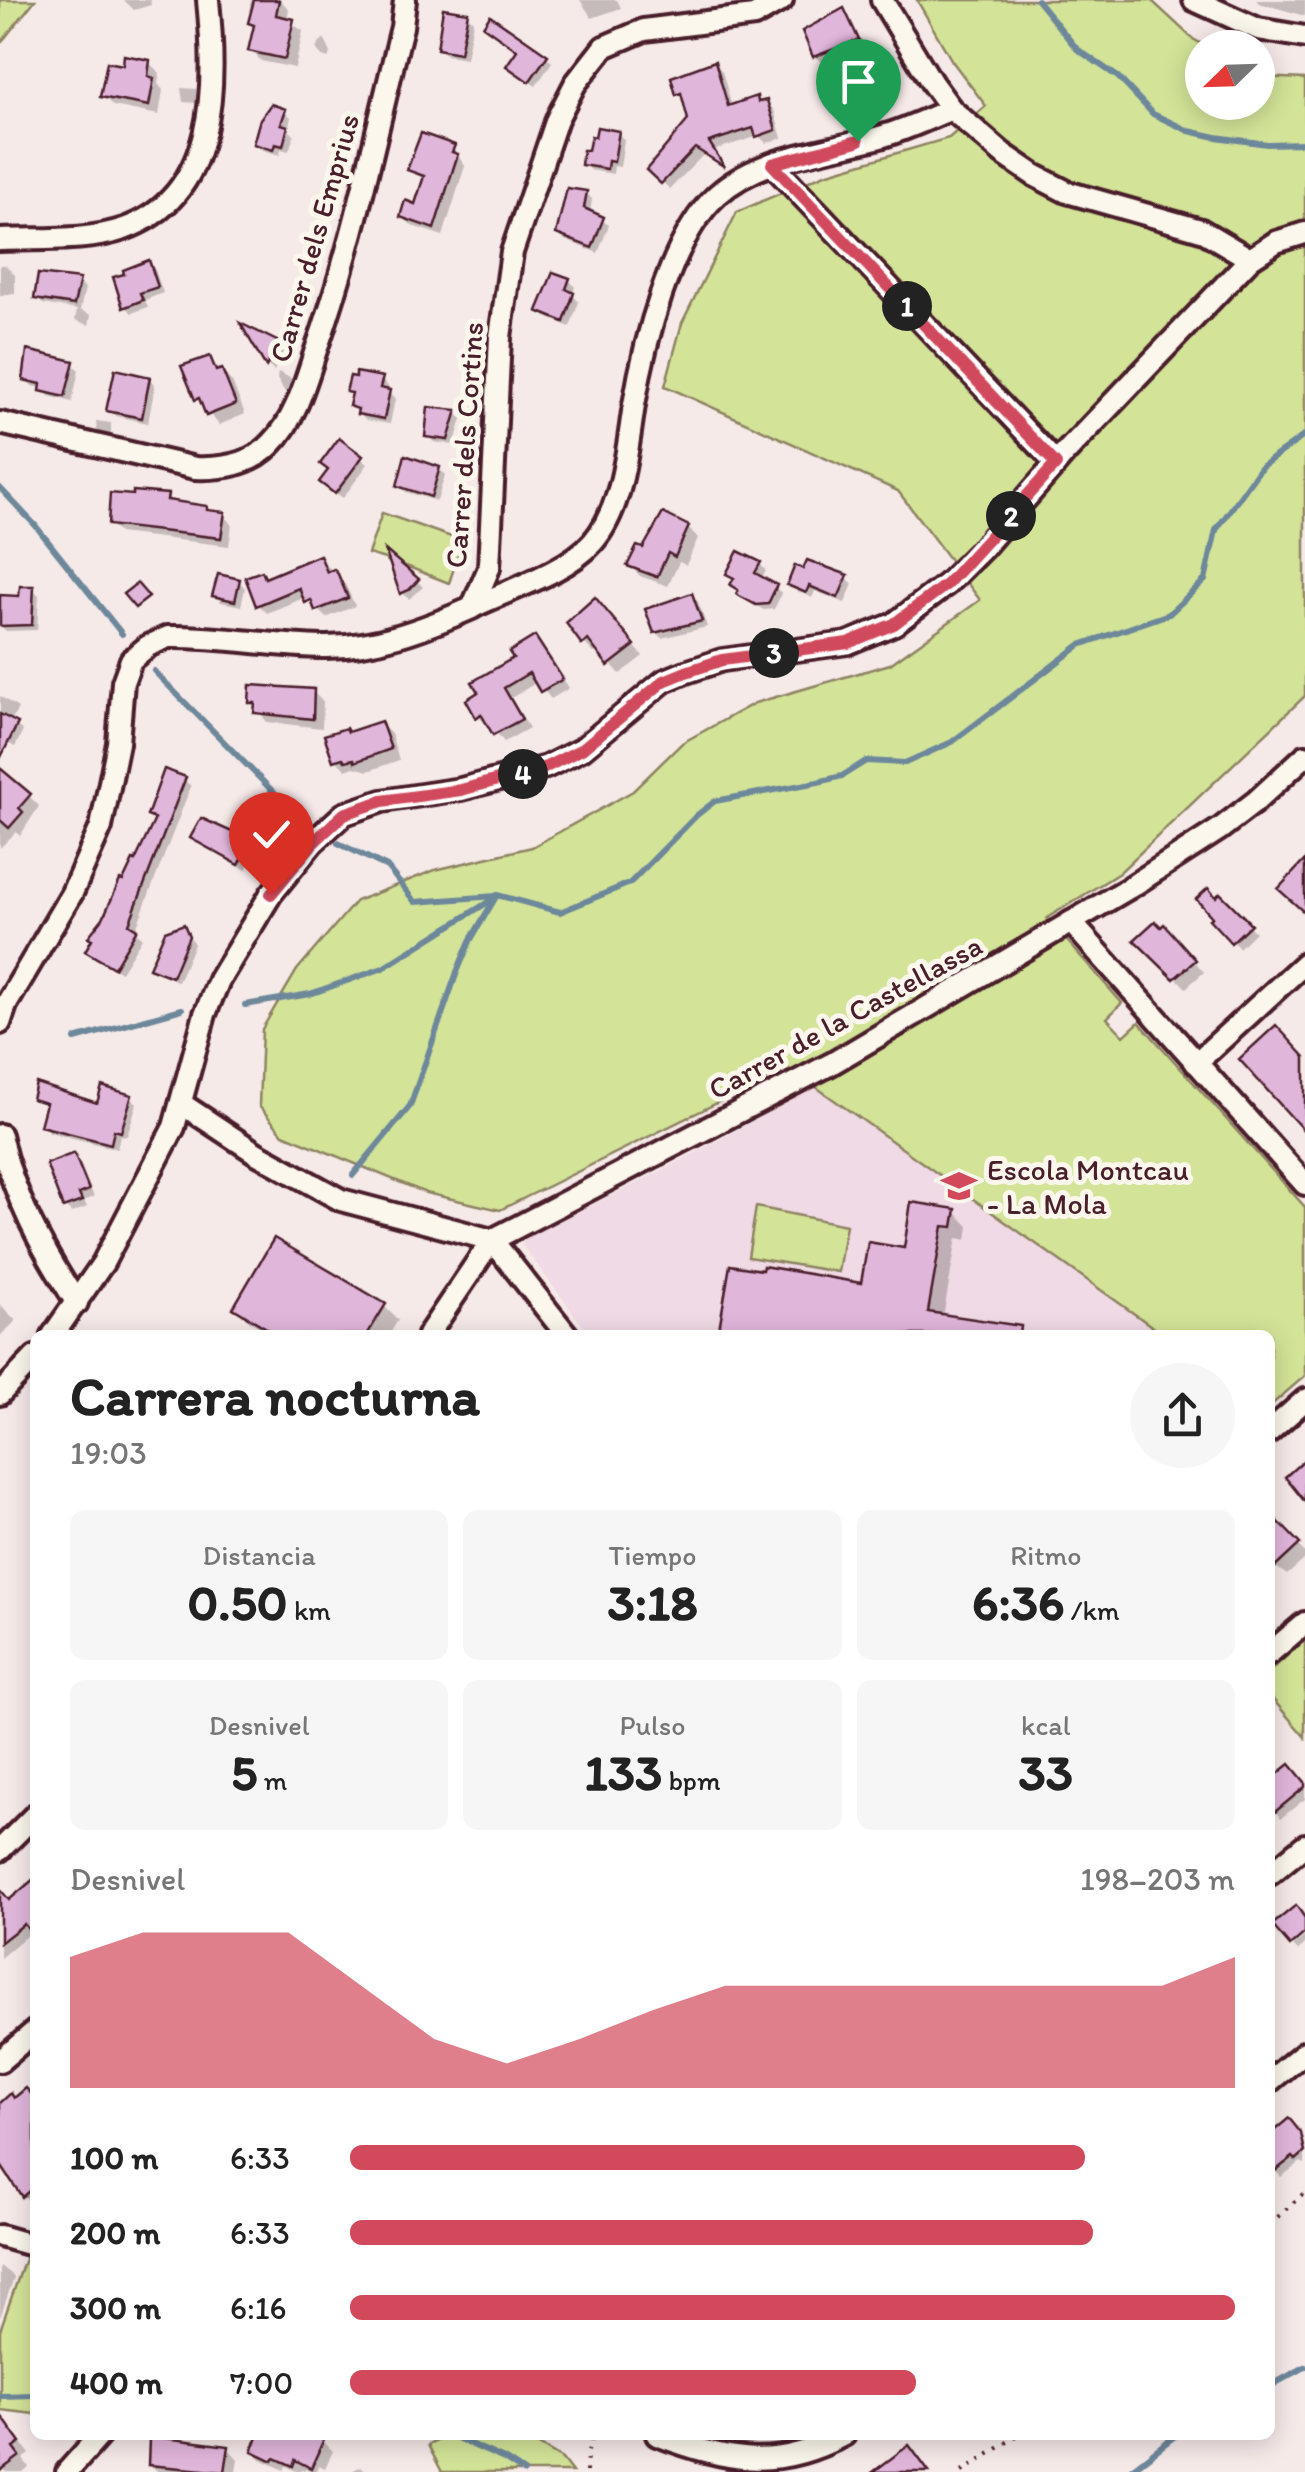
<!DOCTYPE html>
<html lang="es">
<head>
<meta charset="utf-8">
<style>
  :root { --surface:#fff; --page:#f6f6f6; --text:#222; --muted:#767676; --accent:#d1495b }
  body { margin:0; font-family:Itim,sans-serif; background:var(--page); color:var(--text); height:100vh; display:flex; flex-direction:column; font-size:38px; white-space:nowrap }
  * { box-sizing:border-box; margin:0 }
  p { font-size:32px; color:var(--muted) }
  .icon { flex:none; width:55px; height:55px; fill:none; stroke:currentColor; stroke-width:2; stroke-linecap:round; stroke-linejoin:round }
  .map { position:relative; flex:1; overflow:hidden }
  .sheet { position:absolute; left:30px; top:1330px; width:1245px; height:1110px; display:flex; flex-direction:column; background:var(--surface); border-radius:15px; box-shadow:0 5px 25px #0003 }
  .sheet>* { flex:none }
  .needle { width:65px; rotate:247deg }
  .controls { position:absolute; left:1185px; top:30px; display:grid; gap:20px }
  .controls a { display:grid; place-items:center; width:90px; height:90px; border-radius:50%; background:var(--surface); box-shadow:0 5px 25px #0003; font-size:50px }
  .pin { position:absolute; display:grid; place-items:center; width:85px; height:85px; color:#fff; margin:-102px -42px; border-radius:50% 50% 50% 0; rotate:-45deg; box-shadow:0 0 10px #0007 }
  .pin .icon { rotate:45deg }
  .km { position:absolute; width:50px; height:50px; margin:-25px; border-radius:50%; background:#222; color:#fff; font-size:28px; line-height:50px; text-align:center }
  .round { display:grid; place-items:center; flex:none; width:105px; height:105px; border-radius:52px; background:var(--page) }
  .overview { display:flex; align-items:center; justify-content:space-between; height:170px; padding:0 40px }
  h1 { font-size:55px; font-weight:700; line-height:75px }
  .metrics { display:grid; grid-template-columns:repeat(3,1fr); gap:15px; height:170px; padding:10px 40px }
  .metrics div { display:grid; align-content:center; border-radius:15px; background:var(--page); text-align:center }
  .metrics b { font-size:50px; font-weight:700 }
  .metrics small { font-size:28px; font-weight:400 }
  .metrics p { font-size:28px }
  .chart { height:280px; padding:20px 40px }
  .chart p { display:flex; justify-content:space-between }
  .chart svg { width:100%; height:180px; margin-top:10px; fill:var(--accent); opacity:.7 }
  ul { padding:0 40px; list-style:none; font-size:32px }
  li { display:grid; grid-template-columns:160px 120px 1fr; align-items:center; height:75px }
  li i { height:25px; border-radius:12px; background:var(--accent) }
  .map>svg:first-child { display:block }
  .built { fill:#f0dae5 }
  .green { fill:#d3e498; stroke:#8e8262; stroke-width:2.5 }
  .shadow { fill:#0003 }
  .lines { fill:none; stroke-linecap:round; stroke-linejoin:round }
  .stream { stroke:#6d879b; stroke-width:6 }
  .building { fill:#e1b6db; stroke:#4a1f2b; stroke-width:2.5 }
  .minor-casing { stroke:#4a1f2b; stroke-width:28 }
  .path { stroke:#4a1f2b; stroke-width:4; stroke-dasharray:2.5 8; stroke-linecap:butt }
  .minor { stroke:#fbf7ec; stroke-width:20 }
  .route-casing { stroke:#fff; stroke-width:20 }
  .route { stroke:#d1495b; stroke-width:12 }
  .labels { text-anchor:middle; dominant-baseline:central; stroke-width:10; stroke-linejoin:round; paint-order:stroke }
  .street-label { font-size:30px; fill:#4a1f2b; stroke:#fbf7ec }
  .poi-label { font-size:30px; fill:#4a1f2b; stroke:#fbf7ec; text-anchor:start }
</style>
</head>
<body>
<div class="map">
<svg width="1305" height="2472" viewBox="0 0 1305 2472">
  <rect width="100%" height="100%" fill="#f6eae9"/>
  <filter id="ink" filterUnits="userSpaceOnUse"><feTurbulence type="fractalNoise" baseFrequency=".01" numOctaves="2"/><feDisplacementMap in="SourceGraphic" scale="20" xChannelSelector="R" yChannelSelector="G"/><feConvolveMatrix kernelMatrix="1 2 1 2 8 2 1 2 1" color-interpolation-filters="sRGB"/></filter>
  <g filter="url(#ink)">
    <polygon class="built" points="1066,944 1122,1003 1107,1018 1124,1036 1139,1022 1305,1207 1305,1376 1270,1406 1270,1335 590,1335 522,1245 524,1239 669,1167 816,1087"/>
    <g class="green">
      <polygon points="0,0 35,0 0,44"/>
      <polygon points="917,0 1151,0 1193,39 1207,47 1202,48 1202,102 1258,102 1258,77 1305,79 1305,696 1119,873 1047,918 1122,1003 1107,1018 1124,1036 1139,1022 1305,1207 1305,1376 1270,1406 1270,1335 1164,1335 816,1087 784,1070 500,1210 426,1193 283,1134 259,1106 262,1029 297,970 356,901 435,870 532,847 633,791 682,743 755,703 890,664 980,600 898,491 665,386 682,323 737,212 825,174 949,138 986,106 952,61"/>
      <polygon points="382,513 463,541 449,583 401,564 397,568 385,559 368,554"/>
      <polygon points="756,1207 846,1225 838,1272 748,1257"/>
      <polygon points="1305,1640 1305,1737 1270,1696 1270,1671"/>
      <polygon points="25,2259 35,2261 35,2414 0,2410 0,2330"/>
      <polygon points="449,2435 522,2435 562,2459 572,2472 442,2472 428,2445"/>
    </g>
    <g class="shadow">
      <polygon points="124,0 150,0 151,5 134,10"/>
      <polygon points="251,0 280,0 289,9 287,20 303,31 295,68 261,61 251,50 256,28 251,23 253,15 249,11"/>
      <polygon points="580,0 617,0 621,8 592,18"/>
      <polygon points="1256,0 1305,0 1305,16 1259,3"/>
      <polygon points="844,12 863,46 821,62 815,56"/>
      <polygon points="467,15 473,21 466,58 446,55 440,48"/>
      <polygon points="324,38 331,53 328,58 322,57 316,48"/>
      <polygon points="546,57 552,62 536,86 515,72"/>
      <polygon points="880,61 886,67 896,93 858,110 852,104"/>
      <polygon points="149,63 160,73 158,84 163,90 159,115 113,106 103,96 125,68"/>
      <polygon points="715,64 722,71 732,107 756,99 761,104 766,103 774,110 782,138 766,143 759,136 714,150 725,168 704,154 670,189 649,170 691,121 685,100 678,93"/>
      <polygon points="181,88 196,89 197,103 183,102"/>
      <polygon points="284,111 291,117 288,129 294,135 289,151 281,149 280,155 262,150 256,143"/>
      <polygon points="618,133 624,140 620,167 614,166 613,174 590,170 584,164"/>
      <polygon points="453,147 465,166 443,236 412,226 403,216 417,207 426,181 410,170"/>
      <polygon points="586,193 592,199 590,213 609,225 598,253 565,240 558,233"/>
      <polygon points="149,263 155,270 163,293 145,300 148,307 132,313 125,306"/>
      <polygon points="0,265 5,265 15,275 15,294 0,295"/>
      <polygon points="569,280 575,287 572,294 579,302 570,327 546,317 540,311"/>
      <polygon points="78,282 85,288 80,310 91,315 89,325 75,320 77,310 43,304 36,298"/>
      <polygon points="246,329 284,350 274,371 268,366"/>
      <polygon points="209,359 232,382 245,414 219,425 197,398"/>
      <polygon points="72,364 79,370 72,402 49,396 43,388 32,386 26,379"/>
      <polygon points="278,372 294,380 288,397 277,379"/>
      <polygon points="149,379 155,385 148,423 116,416 109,410"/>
      <polygon points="382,380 388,386 387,392 395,399 390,424 366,420 352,406 354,396 349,391"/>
      <polygon points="456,413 462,419 454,445 434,442 427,436"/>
      <polygon points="96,421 111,423 111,435 97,432"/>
      <polygon points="339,442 368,464 343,498 329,488"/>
      <polygon points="439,469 445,475 437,501 406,492 399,485"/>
      <polygon points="167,497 174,504 206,508 211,513 223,515 232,524 229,546 119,533 110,524"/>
      <polygon points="688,528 698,538 686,565 679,562 668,586 640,576 630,565"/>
      <polygon points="320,558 346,586 355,606 326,618 306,597 267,613 258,604 261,574 267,579"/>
      <polygon points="760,564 766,571 761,579 782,593 774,609 764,610 745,600 729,574"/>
      <polygon points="846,577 853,584 845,603 815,591 812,598 790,585"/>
      <polygon points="239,581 245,588 241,606 221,602 215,595"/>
      <polygon points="417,581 423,587 409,599 402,592"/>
      <polygon points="33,589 39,595 37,630 6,631 0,625 0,598 22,598"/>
      <polygon points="692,596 698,602 707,627 662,638 656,632"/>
      <polygon points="605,611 643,656 620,674 599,650 594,653 584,643"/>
      <polygon points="543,648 569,688 551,699 537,682 511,698 529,728 504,742 489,723 486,724 478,716 482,693"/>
      <polygon points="313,692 323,702 322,728 267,722 252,702"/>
      <polygon points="0,696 18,708 11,722 23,731 15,747 0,739"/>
      <polygon points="380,723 391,734 399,760 368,771 354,767 346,770 336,760 349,734"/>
      <polygon points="184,780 191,786 135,931 142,938 121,972 95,957 125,884 156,822 150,816"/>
      <polygon points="0,782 29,796 39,806 20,836 16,832 0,848"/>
      <polygon points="193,838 251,843 257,850 246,870"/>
      <polygon points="1220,896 1255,932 1239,948 1212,920"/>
      <polygon points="184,927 194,944 178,982 152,967"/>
      <polygon points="1174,938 1204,972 1186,988 1161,962"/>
      <polygon points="130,1097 137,1103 127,1136 120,1135 117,1149 49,1132 43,1125 48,1106 34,1098 99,1107"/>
      <polygon points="73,1156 80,1163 94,1197 84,1201 87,1207 72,1213 65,1207"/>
      <polygon points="955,1212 969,1226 967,1240 957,1238 943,1317 1010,1335 719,1335 863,1286"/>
      <polygon points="0,1304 16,1321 0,1336"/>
      <polygon points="384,1306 398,1320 389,1335 273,1335 251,1322 237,1308"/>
      <polygon points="1270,1516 1305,1553 1305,1559 1287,1575 1270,1563"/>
      <polygon points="1305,1784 1305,1799 1281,1818 1270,1806 1270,1789"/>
      <polygon points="35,1881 35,1934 32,1931 0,1958 0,1907"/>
      <polygon points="1305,1936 1305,1944 1298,1951 1293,1946"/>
      <polygon points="15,2100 35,2100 34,2206 24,2196 0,2150 0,2106"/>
      <polygon points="1295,2128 1305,2143 1305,2164 1301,2162 1281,2177 1270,2165 1270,2137"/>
      <polygon points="0,2266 14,2277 0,2318"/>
      <polygon points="0,2423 17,2437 30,2454 23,2459 29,2467 23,2472 6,2472 0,2466"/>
      <polygon points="257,2435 309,2435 323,2441 333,2451 325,2468 319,2465 315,2472 306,2469 298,2472 286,2466 284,2470 261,2459 251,2448"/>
      <polygon points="773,2435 791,2435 799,2446 785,2449"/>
      <polygon points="228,2448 238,2459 236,2472 158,2472 150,2464"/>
      <polygon points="361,2466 367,2472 350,2472"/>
    </g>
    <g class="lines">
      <g class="stream">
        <polyline points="1037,0 1077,49 1118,77 1153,114 1189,131 1216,137 1267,144 1305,143"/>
        <polyline points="0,488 35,525 122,634"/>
        <polyline points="154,671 302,821"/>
        <polyline points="338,843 387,867 415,902 496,896"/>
        <polyline points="245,1005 310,994 383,968 493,899"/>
        <polyline points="75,1039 182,1009"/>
        <polyline points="353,1175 410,1106 457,972 470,941 497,895 560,912 630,883 697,815 715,801 818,782 842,776 866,761 905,763 952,742 1080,645 1169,614 1205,580 1216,530 1262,466 1305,435"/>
        <polyline points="1270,2386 1305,2367"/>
        <polyline points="0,2396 35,2395"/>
        <polyline points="450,2435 504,2459 524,2472"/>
        <polyline points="1128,2472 1176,2435"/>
      </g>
    </g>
    <g class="building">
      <polygon points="254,0 279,0 276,15 294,19 285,59 248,51 254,25 248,23"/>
      <polygon points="443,8 468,12 460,53 437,49"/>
      <polygon points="844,8 859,40 813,57 802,31"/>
      <polygon points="490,15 548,55 529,82 506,66 517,50 483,26"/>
      <polygon points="124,55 150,60 148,76 154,78 149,106 100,97 107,62 123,65"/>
      <polygon points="881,58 891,87 850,105 840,85 855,77 853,73"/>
      <polygon points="715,61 728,106 757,96 758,102 767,100 776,130 756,137 753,128 709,142 725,167 695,148 661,184 646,170 688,120 681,93 676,95 671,77"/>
      <polygon points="271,104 286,109 281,124 288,126 283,146 275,144 273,150 253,144 260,119"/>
      <polygon points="597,127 619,131 614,162 608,161 607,169 581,165 583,150 588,150 591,136 595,137"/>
      <polygon points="421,133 455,145 452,152 458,154 434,229 400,217 405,200 415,204 424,176 407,170"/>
      <polygon points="567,188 587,191 584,208 604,217 592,248 556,234"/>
      <polygon points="149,260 158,287 140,293 143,300 123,308 113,277 124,274 123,270"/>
      <polygon points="553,272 570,278 566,289 574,293 564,322 537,311"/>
      <polygon points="38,274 80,279 74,305 34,299"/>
      <polygon points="240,323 279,342 266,367"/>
      <polygon points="27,350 74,361 65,397 40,391 41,384 23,380"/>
      <polygon points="210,356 216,371 222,369 236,404 206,416 199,398 195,400 181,366"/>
      <polygon points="115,369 150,377 142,418 106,411"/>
      <polygon points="356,372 383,377 380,388 390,390 384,419 357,414 358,409 349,406 352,393 346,392 350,376 356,377"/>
      <polygon points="428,407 457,410 448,440 425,437"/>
      <polygon points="339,438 363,456 335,494 319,482 328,470 320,464"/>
      <polygon points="405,455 440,467 431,497 397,486"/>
      <polygon points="133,491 168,494 167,500 207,506 207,510 225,512 221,538 108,525 110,493 133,495"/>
      <polygon points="663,513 689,526 675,557 668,553 657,577 627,566 637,546 643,548"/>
      <polygon points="385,550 419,579 409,590 400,594"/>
      <polygon points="738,551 761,562 755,573 777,585 768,604 756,605 736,594 738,590 730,585 734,578 726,574"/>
      <polygon points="320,555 327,572 334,569 338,574 348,598 315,611 311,600 305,603 299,588 256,606 245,577 262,571 265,578"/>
      <polygon points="807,560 848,575 838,598 809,586 806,593 787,585 795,565 803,569"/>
      <polygon points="218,574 240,579 235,601 212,596"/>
      <polygon points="137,583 149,597 135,608 123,594"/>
      <polygon points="20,586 34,586 32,625 0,626 0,595 19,596"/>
      <polygon points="692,593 702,621 654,633 645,609"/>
      <polygon points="595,597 635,645 608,666 588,640 582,645 566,623"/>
      <polygon points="535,636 563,679 540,692 529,673 504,688 522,719 493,735 481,714 476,718 466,700 478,692 472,682 513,658 509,652"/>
      <polygon points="250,685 314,689 313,719 254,713 255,703 249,703"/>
      <polygon points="0,714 18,723 0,759"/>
      <polygon points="381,721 391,749 355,762 354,759 345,761 343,758 333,761 324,735 346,728 348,732"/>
      <polygon points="0,768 31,794 19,808 23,812 9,828 0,820"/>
      <polygon points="164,769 186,777 129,924 137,929 114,968 85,951 92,939 88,937 103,918 120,880 123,881 133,860 135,861 155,819 147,816"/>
      <polygon points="201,818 252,841 239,865 190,838"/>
      <polygon points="1305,860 1305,913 1278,889"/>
      <polygon points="1208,888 1216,897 1220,893 1251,924 1231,943 1209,919 1212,917 1196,899"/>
      <polygon points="1155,921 1161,927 1164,924 1196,960 1174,979 1134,940"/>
      <polygon points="184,924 189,936 172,977 149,968 165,931"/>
      <polygon points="1276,1025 1305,1057 1305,1132 1239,1059"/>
      <polygon points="36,1083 97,1103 102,1086 132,1095 121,1132 114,1130 111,1144 40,1126 46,1103 32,1099"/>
      <polygon points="74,1153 89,1190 79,1194 82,1201 63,1208 46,1164"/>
      <polygon points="911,1202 956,1209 953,1227 943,1226 928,1312 1021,1326 1020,1335 718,1335 730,1265 762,1270 763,1266 861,1283 868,1242 904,1248"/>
      <polygon points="274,1238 386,1304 367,1335 278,1335 233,1308"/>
      <polygon points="1305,1459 1305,1502 1285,1477"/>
      <polygon points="1270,1513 1300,1544 1270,1572"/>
      <polygon points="1290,1764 1305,1782 1305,1787 1270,1816 1270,1780"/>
      <polygon points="35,1878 35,1938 24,1924 0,1943 0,1889 9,1900"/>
      <polygon points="1296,1905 1305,1918 1305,1933 1290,1946 1272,1925"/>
      <polygon points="26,2088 35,2098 35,2186 22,2197 0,2164 0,2103 11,2093 14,2098"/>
      <polygon points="1289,2118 1301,2133 1305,2152 1296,2160 1293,2157 1270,2175 1270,2134"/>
      <polygon points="0,2414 21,2443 14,2448 20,2456 0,2471"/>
      <polygon points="259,2435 315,2435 324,2439 311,2468 295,2460 293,2466 275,2458 273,2461 252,2451"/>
      <polygon points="156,2437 229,2446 225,2472 148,2465 149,2439"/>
      <polygon points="909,2445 929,2472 873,2472"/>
    </g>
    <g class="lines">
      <defs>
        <g id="minor">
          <polyline points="882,0 932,83 951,109 1002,153 1034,175 1067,192 1201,230 1250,259 1276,242 1305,233"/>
          <polyline points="1194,0 1258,29 1305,37"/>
          <polyline points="772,164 1056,463"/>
          <path d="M 0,240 C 40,238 86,242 124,229 C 219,195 216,82 208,0"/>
          <path d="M 0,423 L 195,468 C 222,469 253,464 272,443 C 295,420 305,383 315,353 C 353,247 375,136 402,27 L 405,0"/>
          <path d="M 473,607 C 508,590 567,572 593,542 C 623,507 627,450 634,405 C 644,344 670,238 717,195 C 761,155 826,152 880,137 C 905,130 928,119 951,109"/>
          <polyline points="1071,922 1305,1184"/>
          <path d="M 0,1023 L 6,1005 L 72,893 L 101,827 L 118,743 L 123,682 L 131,660 L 148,646 L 168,637 C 220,636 271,646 323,647 C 375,648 426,628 472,608 L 489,568 L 500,337 L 512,252 L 557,119 L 575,84 L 604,47 L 644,30 L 754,16 L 782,0"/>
          <polyline points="1196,1063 1305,963"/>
          <polyline points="182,1104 256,1153 341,1200 492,1240 567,1335"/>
          <path d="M 0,1135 C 13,1196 43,1251 77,1303"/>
          <polyline points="53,1335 103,1263 174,1127 205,1014 219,980 271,894 313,842 344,814 382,801 461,789 546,767 582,749 664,681 686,672 722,660 848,643 894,624 947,584 983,548 1067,451 1250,259"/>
          <polyline points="428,1335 492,1240 831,1064 1129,888 1220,829 1255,802 1305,756"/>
          <polyline points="0,1394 35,1357"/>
          <polyline points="1270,1431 1305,1400"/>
          <polyline points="1270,1653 1305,1623"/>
          <polyline points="0,1850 35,1815"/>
          <polyline points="1270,1874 1305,1845"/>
          <polyline points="0,2061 35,2031"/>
          <polyline points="1270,2081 1305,2052"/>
          <polyline points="0,2236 35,2246"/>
          <path d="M 657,2435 C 728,2461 775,2472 844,2435"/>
          <polyline points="67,2472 100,2435"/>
        </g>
      </defs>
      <use href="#minor" class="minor-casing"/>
      <g class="path">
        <polyline points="1270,2224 1305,2192"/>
        <polyline points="586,2472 587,2454 593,2435"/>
        <polyline points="962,2472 1018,2435"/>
      </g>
      <use href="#minor" class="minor"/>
    </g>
  </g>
  <g class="lines" filter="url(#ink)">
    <defs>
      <polyline id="route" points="271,894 314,842 344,814 382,801 461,790 546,767 582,749 664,681 686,672 722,660 848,643 894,624 947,584 1056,464 772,164 858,141"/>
    </defs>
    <use href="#route" class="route-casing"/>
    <use href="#route" class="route"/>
  </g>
  <defs>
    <symbol id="school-bare" viewBox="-9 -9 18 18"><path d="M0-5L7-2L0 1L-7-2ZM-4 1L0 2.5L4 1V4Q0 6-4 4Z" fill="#d1495b" stroke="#fbf7ec" stroke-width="2.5" paint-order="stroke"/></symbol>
  </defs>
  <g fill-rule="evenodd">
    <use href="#school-bare" x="934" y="1161" width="50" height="50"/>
  </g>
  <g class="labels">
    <g class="street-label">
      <text transform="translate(314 238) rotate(-74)">Carrer dels Emprius</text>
      <text transform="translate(464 445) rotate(-86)">Carrer dels Cortins</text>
      <text transform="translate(845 1017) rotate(-29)">Carrer de la Castellassa</text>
    </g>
    <g class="poi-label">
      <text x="987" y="1169">Escola Montcau<tspan x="987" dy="34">- La Mola</tspan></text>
    </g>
  </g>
</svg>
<div class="controls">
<a><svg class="needle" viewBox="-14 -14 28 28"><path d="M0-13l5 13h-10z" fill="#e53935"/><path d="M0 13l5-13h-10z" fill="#767676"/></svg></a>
</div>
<div class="pin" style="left:858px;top:141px;background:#1e9e55"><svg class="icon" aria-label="arrive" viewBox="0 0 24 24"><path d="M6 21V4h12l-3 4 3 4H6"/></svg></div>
<div class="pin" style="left:271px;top:894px;background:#d93025"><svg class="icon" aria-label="check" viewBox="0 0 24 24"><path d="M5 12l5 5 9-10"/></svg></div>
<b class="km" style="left:907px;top:306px">1</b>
<b class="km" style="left:1011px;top:516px">2</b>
<b class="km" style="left:774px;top:653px">3</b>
<b class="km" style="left:523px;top:774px">4</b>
<section class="sheet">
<div class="overview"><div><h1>Carrera nocturna</h1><p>19:03</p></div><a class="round"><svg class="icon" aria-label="share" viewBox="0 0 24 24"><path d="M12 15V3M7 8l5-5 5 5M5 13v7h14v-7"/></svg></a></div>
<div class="metrics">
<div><p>Distancia</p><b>0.50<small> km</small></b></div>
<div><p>Tiempo</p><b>3:18</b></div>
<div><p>Ritmo</p><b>6:36<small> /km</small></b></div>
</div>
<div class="metrics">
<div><p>Desnivel</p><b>5<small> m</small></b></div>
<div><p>Pulso</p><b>133<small> bpm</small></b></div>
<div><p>kcal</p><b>33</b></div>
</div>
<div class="chart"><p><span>Desnivel</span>198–203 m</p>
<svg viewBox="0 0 160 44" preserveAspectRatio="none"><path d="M0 44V12L10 6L20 6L30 6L40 19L50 32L60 38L70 32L80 25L90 19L100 19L110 19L120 19L130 19L140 19L150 19L160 12V44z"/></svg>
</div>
<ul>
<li><b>100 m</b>6:33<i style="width:83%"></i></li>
<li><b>200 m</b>6:33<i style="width:84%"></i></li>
<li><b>300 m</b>6:16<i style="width:100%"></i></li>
<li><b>400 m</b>7:00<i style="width:64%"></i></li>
</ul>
</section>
</div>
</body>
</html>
